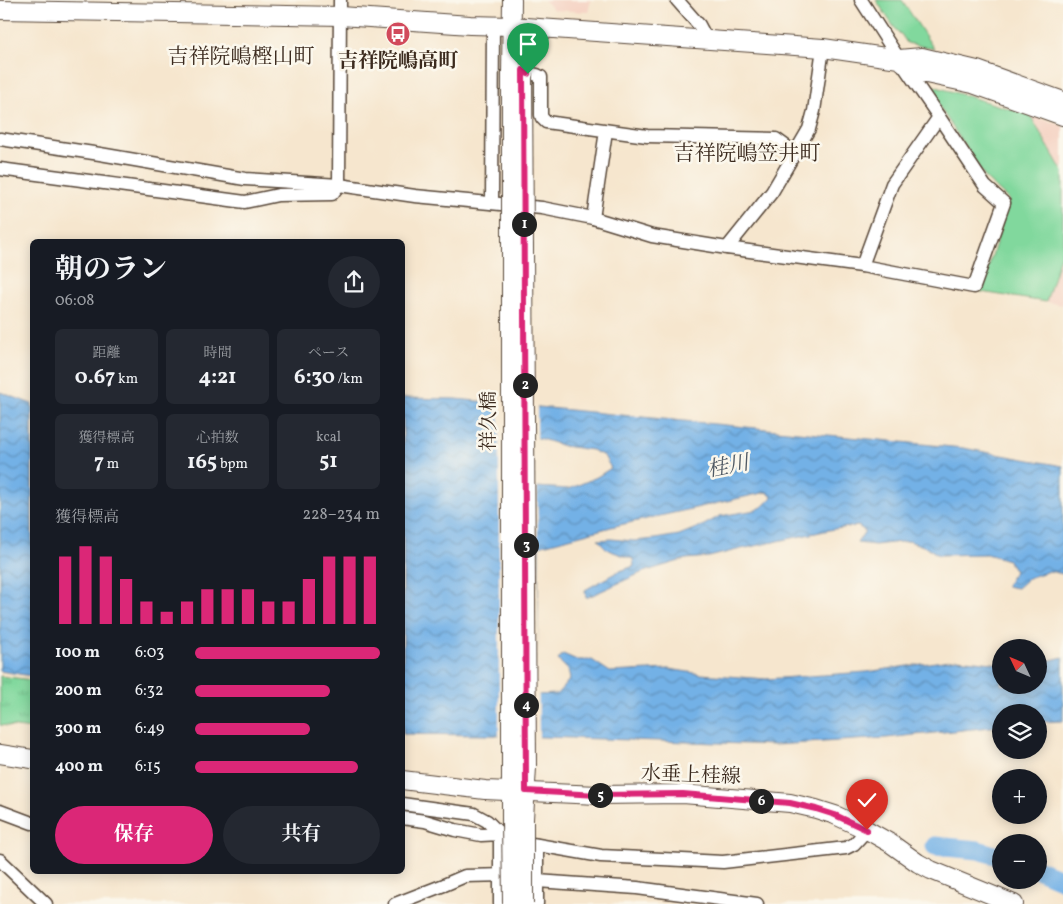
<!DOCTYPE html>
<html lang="ja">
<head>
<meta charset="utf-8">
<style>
  :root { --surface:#171b24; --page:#242831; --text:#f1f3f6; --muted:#9ea1a6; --accent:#db2777 }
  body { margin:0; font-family:Vollkorn,"Noto Serif JP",serif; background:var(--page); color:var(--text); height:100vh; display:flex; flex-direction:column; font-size:19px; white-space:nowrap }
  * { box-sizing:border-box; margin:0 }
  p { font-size:16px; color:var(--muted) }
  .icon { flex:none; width:28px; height:28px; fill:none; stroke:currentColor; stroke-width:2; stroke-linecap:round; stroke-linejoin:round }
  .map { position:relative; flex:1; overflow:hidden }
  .panel { position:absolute; left:30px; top:239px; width:375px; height:635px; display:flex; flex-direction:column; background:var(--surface); border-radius:8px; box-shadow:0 2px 12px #0003 }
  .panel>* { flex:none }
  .needle { width:32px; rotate:314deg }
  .controls { position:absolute; left:992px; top:639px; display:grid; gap:10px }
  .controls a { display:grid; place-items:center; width:55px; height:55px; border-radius:50%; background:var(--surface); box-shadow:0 2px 12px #0003; font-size:25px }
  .pin { position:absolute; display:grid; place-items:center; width:42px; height:42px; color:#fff; margin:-51px -21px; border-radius:50% 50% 50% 0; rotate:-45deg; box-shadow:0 0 5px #0007 }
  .pin .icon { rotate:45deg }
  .km { position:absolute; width:25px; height:25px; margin:-12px; border-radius:50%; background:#222; color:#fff; font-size:14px; line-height:25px; text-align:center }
  .round { display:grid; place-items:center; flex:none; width:52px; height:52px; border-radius:26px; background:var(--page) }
  .head { display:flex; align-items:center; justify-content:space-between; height:85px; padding:0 25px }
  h1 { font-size:28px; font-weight:700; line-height:38px }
  .metrics { display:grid; grid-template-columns:repeat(3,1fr); gap:8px; height:85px; padding:5px 25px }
  .metrics div { display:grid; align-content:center; border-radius:8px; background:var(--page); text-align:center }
  .metrics b { font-size:21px; font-weight:700 }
  .metrics small { font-size:14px; font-weight:400 }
  .metrics p { font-size:14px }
  .chart { height:140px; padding:10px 25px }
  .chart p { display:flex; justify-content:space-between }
  .chart svg { width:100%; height:90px; margin-top:5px; stroke:var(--accent); stroke-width:6 }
  .button { display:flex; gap:10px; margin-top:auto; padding:10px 25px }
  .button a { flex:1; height:58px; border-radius:30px; background:var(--accent); color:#fff; font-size:20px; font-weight:700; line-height:58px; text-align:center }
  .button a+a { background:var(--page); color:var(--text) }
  ul { padding:0 25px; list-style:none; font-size:16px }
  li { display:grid; grid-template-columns:80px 60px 1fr; align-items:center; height:38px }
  li i { height:12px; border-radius:6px; background:var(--accent) }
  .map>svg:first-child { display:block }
  .built { fill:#f5d2c2 }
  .grass { fill:url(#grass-tufts); stroke:#5e815e }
  .park { fill:#81d89d; stroke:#5e815e }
  .water { fill:url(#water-waves); stroke:#576e82; fill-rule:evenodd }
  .pier { fill:#f6e6ce }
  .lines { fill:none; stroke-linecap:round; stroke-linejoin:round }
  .river { stroke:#73b1e6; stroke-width:19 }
  .street-casing { stroke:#574638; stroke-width:15 }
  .secondary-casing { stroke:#574638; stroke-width:20 }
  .street { stroke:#fff; stroke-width:12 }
  .secondary { stroke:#fff; stroke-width:18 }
  .secondary-bridge-casing { stroke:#574638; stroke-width:20; stroke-linecap:butt }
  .secondary-bridge { stroke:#fff; stroke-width:18 }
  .route-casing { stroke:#fff; stroke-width:10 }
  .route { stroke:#db2777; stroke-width:6 }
  .labels { text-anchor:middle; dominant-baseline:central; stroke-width:5; stroke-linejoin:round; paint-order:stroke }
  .poi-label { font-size:20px; font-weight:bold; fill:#3b2a1e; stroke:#fbf7ec }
  .street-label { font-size:20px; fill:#3b2a1e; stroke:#fbf7ec }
  .neighbourhood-label { font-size:21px; fill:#3b2a1e; stroke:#fbf7ec }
  .water-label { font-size:21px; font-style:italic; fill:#4f5964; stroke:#fbf7ec }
</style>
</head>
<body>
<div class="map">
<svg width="1063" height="904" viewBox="0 0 1063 904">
  <defs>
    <pattern id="grass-tufts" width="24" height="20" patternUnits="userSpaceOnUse" patternTransform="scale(1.25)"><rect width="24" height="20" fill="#81d89d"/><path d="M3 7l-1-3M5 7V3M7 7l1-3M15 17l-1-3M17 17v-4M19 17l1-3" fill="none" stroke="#70ba87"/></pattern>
    <pattern id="water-waves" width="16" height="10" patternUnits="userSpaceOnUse" patternTransform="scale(1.25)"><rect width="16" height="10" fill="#73b1e6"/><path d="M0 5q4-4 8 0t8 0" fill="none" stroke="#6090ba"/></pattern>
  </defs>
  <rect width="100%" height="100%" fill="#fbf7ec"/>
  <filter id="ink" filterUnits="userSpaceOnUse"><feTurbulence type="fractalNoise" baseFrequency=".02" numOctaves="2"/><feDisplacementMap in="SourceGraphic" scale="10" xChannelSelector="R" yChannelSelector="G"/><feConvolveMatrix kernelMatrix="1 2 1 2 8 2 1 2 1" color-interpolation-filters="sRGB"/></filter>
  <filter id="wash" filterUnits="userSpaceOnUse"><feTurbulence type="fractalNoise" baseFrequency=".0096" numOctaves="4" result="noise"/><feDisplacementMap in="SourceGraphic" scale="20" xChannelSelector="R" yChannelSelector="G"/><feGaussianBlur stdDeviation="1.12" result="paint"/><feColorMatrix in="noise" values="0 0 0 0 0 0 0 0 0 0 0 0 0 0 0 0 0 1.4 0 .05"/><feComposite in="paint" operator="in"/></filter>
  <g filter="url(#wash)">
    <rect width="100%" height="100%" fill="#f6e6ce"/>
    <g class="built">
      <polygon points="544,0 591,0 588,12 554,10"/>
      <polygon points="1030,115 1063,126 1063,172"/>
      <polygon points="1063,247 1063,305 1046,302"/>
    </g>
    <polygon class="grass" points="0,676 32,680 32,729 0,725"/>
    <g class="park">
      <polygon points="876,0 902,0 934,49 907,43 901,34 898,33"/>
      <polygon points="927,84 1030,115 1063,172 1063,247 1046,302 981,292 1009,200 986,179 928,89"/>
    </g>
    <g class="water">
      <polygon points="0,392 32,404 32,676 0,671"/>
      <path d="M 403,398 L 456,399 L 963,448 L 1063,466 L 1063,574 L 1049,571 L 1028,578 L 1017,588 L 1006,586 L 1015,571 L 1008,560 L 987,554 L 939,555 L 926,547 L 909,541 L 875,545 L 857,543 L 865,531 L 858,526 L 834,529 L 741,549 L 709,557 L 686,559 L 643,572 L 586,598 L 585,590 L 617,572 L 634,566 L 633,559 L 608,550 L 598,540 L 611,539 L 634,541 L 655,539 L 679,535 L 704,525 L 720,516 L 756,510 L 762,507 L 772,497 L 767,492 L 615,526 L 539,546 L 537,695 L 557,694 L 570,679 L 568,670 L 558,660 L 563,654 L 577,660 L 592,660 L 610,672 L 669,669 L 701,674 L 766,679 L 866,672 L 957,659 L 1001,664 L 1001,685 L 1039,685 L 1039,663 L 1063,657 L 1063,721 L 1039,722 L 1039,712 L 1001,712 L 1001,726 L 886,738 L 775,745 L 485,735 L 403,734 ZM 535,437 L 564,446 L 592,450 L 604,456 L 611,468 L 597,477 L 569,489 L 536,487 Z"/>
    </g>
    <polygon class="pier" points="499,400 537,404 539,739 499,738"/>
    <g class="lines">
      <g class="river">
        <polyline points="935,846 978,850 1001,857"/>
        <polyline points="1039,870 1063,880"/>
      </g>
    </g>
  </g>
  <g filter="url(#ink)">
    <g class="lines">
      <defs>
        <g id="street">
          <polyline points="677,0 699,25 707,40"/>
          <path d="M 523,70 C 531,76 534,72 541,77 L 541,115 L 542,118 L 546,122 L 647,136 L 776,139 L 794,152"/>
          <polyline points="0,139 100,154 245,179 339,185 415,196 542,208 593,218 652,236 727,248 862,266 974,287 1004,203 985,186 939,117 899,59 861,0"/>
          <polyline points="0,169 245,202 278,195 332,194 339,185 340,0"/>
          <polyline points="492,203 493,26"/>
          <polyline points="593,218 606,131"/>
          <polyline points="727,248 772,192 809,129 814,111 823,48"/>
          <polyline points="862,266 892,184 939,117"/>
          <polyline points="402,804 474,814 487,821 500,834 532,844 601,856 723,862 846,848 854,844 867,830"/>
          <polyline points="0,811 32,823"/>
          <polyline points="402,818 425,821 455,830 481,835 500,834 500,904"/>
          <polyline points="0,860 46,904"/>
          <polyline points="537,881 637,888 757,904"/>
          <polyline points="395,904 444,885 465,876 507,875"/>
          <polyline points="537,904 537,845"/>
        </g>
        <g id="secondary">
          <polyline points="0,10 341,16 470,25 511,26 823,48 899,59 922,57 977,70 1063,101"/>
          <polyline points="899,59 917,72 973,84 1063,116"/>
          <polyline points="511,74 512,0"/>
          <polyline points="0,754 32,759"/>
          <polyline points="402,780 485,790 598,795 683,794 790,803 816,809 835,815 867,830 890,843 918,863 931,870 1014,904"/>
          <polyline points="511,818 511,768"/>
          <polyline points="524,819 527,767"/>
        </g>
      </defs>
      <use href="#street" class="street-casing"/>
      <use href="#secondary" class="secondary-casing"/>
      <use href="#street" class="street"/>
      <use href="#secondary" class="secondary"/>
      <defs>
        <g id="secondary-bridge">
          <polyline points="523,73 527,767"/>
          <polyline points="511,74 511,768"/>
          <polyline points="511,818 512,904"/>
          <polyline points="524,819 524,904"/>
        </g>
      </defs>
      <use href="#secondary-bridge" class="secondary-bridge-casing"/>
      <use href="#secondary-bridge" class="secondary-bridge"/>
    </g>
  </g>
  <g class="lines" filter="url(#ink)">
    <defs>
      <polyline id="route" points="528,74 523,70 526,791 598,795 683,794 790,803 816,809 835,815 867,830"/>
    </defs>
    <use href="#route" class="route-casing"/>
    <use href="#route" class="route"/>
  </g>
  <defs>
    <symbol id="bus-disc" viewBox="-11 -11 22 22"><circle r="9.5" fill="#d1495b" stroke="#fbf7ec"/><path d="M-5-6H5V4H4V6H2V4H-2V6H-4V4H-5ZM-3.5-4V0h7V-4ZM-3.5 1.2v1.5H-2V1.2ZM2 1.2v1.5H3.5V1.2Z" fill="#fff"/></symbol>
  </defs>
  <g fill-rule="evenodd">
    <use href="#bus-disc" x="384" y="20" width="28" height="28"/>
  </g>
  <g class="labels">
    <g class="poi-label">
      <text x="398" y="62">吉祥院嶋高町</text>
    </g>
    <g class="street-label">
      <text transform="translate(490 421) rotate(-90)">祥久橋</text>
      <text transform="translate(691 776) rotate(2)">水垂上桂線</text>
    </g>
    <g class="neighbourhood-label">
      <text x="241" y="57">吉祥院嶋樫山町</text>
      <text x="747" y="154">吉祥院嶋笠井町</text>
    </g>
    <g class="water-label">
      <text transform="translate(728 467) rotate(-11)">桂川</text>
    </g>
  </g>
</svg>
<div class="controls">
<a><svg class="needle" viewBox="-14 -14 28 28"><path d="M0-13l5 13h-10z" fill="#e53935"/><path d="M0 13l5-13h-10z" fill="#9ea1a6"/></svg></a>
<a><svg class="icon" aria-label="layers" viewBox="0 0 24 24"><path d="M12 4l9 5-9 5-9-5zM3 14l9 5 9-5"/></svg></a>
<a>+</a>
<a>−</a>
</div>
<div class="pin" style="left:528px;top:74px;background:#1e9e55"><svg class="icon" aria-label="arrive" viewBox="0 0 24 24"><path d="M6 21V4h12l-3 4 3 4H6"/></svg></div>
<div class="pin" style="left:867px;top:830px;background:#d93025"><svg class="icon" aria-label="check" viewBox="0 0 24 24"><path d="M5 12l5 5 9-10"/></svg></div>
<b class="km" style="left:524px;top:224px">1</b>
<b class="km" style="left:525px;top:385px">2</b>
<b class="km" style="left:526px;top:545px">3</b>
<b class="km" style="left:526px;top:705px">4</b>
<b class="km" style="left:600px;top:795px">5</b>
<b class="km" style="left:761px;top:801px">6</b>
<section class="panel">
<div class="head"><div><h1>朝のラン</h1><p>06:08</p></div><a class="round"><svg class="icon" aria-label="share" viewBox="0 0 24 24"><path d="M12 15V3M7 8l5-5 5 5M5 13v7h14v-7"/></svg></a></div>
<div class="metrics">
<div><p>距離</p><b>0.67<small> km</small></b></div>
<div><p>時間</p><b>4:21</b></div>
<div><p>ペース</p><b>6:30<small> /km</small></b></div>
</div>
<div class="metrics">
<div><p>獲得標高</p><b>7<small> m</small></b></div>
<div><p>心拍数</p><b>165<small> bpm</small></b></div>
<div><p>kcal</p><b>51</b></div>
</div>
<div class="chart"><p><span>獲得標高</span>228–234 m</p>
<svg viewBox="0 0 160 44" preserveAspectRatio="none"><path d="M5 44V11M15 44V6M25 44V11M35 44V22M45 44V33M55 44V38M65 44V33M75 44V27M85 44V27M95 44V27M105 44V33M115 44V33M125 44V22M135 44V11M145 44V11M155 44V11"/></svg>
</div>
<ul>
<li><b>100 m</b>6:03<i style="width:100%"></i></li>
<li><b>200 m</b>6:32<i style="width:73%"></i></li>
<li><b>300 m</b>6:49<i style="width:62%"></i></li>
<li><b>400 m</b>6:15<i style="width:88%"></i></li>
</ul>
<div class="button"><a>保存</a><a>共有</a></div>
</section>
</div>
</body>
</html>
